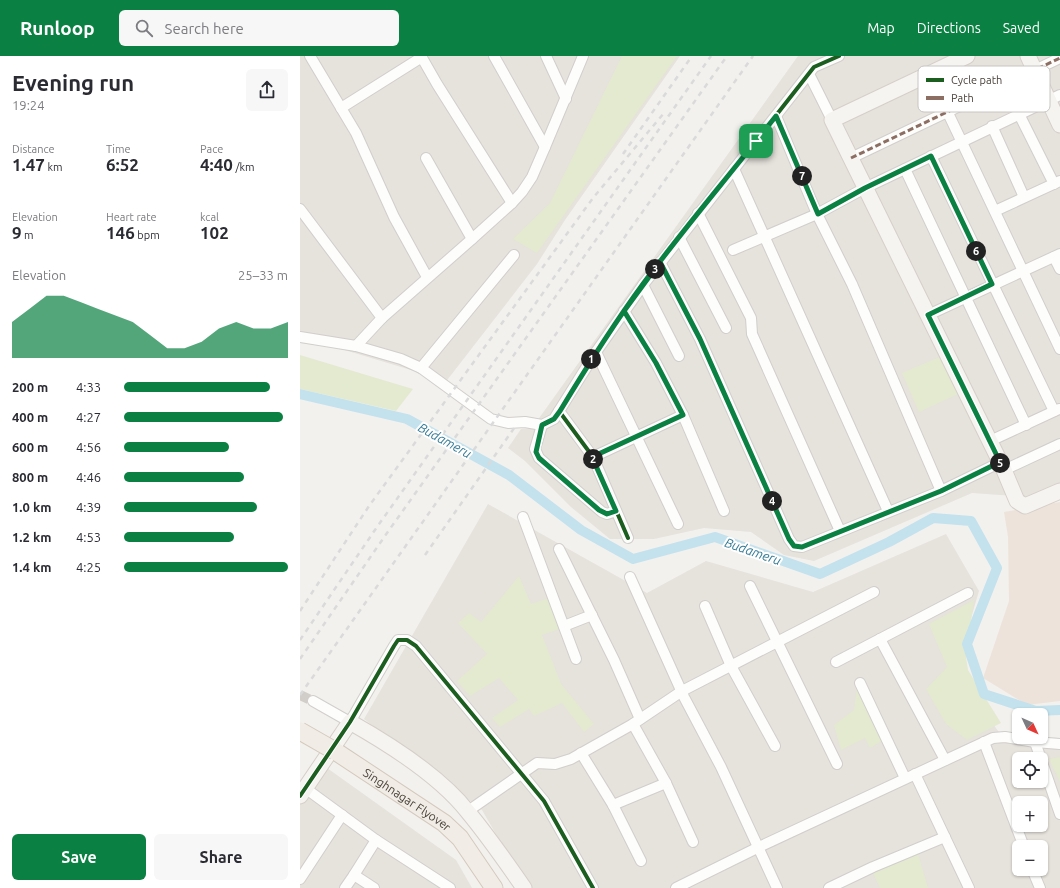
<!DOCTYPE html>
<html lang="en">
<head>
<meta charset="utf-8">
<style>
  :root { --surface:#fff; --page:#f7f7f7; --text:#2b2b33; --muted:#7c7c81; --accent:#0b8043 }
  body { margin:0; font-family:Ubuntu,sans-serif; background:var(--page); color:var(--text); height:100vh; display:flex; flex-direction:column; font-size:15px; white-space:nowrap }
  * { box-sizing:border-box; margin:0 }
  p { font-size:13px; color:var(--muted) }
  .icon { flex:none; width:22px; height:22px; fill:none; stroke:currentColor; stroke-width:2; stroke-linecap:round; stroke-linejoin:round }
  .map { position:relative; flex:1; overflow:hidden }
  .details { display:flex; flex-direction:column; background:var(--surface); width:300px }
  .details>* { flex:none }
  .needle { width:26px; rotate:134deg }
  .fabs { position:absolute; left:712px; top:652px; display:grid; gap:8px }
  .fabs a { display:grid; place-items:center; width:36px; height:36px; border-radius:6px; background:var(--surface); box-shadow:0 1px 3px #0004; font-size:20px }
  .pin { position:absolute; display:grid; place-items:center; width:34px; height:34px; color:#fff; margin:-17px; border-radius:8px; box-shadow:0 2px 6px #0006 }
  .km { position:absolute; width:20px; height:20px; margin:-10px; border-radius:50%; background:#222; color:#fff; font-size:11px; line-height:20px; text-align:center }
  .round { display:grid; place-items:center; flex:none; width:42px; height:42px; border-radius:6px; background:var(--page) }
  .head { display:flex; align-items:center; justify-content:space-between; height:68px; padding:0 12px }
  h1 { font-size:22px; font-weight:700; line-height:30px }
  .metrics { display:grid; grid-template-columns:repeat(3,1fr); gap:6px; height:68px; padding:4px 12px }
  .metrics div { display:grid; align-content:center }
  .metrics b { font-size:17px; font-weight:700 }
  .metrics small { font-size:11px; font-weight:400 }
  .metrics p { font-size:11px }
  .chart { height:112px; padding:8px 12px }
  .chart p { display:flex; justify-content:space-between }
  .chart svg { width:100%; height:72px; margin-top:4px; fill:var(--accent); opacity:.7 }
  .button { display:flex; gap:8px; margin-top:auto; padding:8px 12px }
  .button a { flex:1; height:46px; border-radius:6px; background:var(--accent); color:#fff; font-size:16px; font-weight:700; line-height:46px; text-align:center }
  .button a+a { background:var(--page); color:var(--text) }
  ul { padding:0 12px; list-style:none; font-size:13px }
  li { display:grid; grid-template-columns:64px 48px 1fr; align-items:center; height:30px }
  li i { height:10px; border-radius:5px; background:var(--accent) }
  header { display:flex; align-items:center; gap:24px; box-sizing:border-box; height:56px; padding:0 20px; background:var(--accent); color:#fff }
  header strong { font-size:19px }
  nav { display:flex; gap:22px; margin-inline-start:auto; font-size:14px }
  .search { width:280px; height:36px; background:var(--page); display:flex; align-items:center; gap:10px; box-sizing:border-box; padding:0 14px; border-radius:6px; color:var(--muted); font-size:15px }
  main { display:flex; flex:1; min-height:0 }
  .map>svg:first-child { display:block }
  .residential { fill:#e6e2dc; fill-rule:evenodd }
  .commercial { fill:#ede3db }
  .green { fill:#e4ead0 }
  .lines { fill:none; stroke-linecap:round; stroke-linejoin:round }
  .canal { stroke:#c3e2ed; stroke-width:10 }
  .street-tunnel { stroke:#d1ceca; stroke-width:10; stroke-dasharray:10 5; stroke-linecap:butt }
  .street-casing { stroke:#d1cecc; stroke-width:12 }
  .secondary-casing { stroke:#d5cfc8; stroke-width:17 }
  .primary-casing { stroke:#d4c9bd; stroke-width:19 }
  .street { stroke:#fdfdfc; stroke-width:10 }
  .secondary { stroke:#f6f4f1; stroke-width:15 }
  .primary { stroke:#f1ede6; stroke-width:17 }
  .rail { stroke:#dadada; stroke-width:2.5; stroke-dasharray:5 5; stroke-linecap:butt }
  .primary-bridge-casing { stroke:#d4c9bd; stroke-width:19; stroke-linecap:butt }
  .primary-bridge { stroke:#f1ede6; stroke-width:17 }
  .quiet { stroke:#8d6e63; stroke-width:3; stroke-dasharray:6 3; stroke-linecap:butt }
  .cycleway-casing { stroke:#fff; stroke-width:6 }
  .cycleway { stroke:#1b5e20; stroke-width:4 }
  .route-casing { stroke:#fff; stroke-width:8 }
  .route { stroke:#0b8043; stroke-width:5 }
  .labels { text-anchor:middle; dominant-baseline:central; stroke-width:4; stroke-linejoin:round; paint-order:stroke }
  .street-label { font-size:12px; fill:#49413a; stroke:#fff }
  .water-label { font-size:13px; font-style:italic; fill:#347b96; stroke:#fff }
  .key { fill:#fff; stroke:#c8c6c4; stroke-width:1 }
  .key-label { font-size:11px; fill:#49413a }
</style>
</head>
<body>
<header>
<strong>Runloop</strong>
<div class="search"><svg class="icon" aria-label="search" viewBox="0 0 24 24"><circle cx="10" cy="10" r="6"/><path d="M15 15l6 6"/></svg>Search here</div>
<nav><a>Map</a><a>Directions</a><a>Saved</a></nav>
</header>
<main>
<section class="details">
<div class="head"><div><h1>Evening run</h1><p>19:24</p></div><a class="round"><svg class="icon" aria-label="share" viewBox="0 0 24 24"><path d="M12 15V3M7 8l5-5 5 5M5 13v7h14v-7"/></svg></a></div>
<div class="metrics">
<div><p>Distance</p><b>1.47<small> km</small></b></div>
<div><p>Time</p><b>6:52</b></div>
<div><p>Pace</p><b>4:40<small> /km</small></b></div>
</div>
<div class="metrics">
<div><p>Elevation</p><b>9<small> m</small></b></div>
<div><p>Heart rate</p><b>146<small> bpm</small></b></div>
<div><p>kcal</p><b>102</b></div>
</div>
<div class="chart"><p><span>Elevation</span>25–33 m</p>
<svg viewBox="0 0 160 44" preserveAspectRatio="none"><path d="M0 44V22L10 14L20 6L30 6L40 10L50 14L60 18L70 22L80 30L90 38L100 38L110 34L120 26L130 22L140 26L150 26L160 22V44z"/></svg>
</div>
<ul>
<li><b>200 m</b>4:33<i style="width:89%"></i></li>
<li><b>400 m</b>4:27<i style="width:97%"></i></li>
<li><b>600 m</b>4:56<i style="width:64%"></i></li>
<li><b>800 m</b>4:46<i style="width:73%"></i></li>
<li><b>1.0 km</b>4:39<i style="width:81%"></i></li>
<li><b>1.2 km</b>4:53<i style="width:67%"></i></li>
<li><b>1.4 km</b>4:25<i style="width:100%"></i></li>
</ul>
<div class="button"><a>Save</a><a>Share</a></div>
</section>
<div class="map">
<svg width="760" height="832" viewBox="0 0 760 832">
  <rect width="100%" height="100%" fill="#f3f1ee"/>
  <g class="residential">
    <polygon points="0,0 380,0 265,164 237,208 141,332 121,317 38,292 0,287"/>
    <polygon points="498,0 760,0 760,427 730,441 672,437 514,505 484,499 451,476 404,472 354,483 310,483 271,451 225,405 208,392 221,373 232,372"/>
    <path d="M 188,448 L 347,537 L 406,505 L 513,536 L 646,478 L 679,535 L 655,616 L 701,679 L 760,682 L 760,832 L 227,832 L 182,754 L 64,663 ZM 719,703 L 741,703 L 741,725 L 719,725 ZM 719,747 L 741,747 L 741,769 L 719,769 ZM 719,791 L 741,791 L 741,813 L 719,813 Z"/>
    <polygon points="20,707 156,804 172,832 0,832 0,736"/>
  </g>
  <polygon class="commercial" points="760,446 760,645 727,649 683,622 709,545 708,481 704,456"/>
  <g class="green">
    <polygon points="322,0 377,0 237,197 213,183 250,147"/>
    <polygon points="0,299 113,333 96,355 0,333"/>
    <polygon points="642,300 656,328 658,338 619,356 602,317"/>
    <polygon points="219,520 231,548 249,542 262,572 242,579 261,628 294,668 284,676 262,647 234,660 229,653 200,671 192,662 218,644 199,622 170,640 157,625 187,598 158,567 169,557 181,566"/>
    <polygon points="674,544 666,601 668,614 701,667 667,684 646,668 626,633 647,611 629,568"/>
    <polygon points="557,631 582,685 570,692 565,682 541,694 534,669 554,654"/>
    <polygon points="760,701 760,726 749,703"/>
    <polygon points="618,798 628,832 580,832 573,817"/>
  </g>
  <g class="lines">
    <polyline class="canal" points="0,338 107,363 209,419 281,474 333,503 415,481 520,518 589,486 633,462 671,465 697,512 667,588 684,638 736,655 760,654"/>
    <polyline class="street-tunnel" points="0,639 13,645"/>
    <defs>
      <g id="street">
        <polyline points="10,0 56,77 94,161 127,221"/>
        <polyline points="121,0 137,28 212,147"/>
        <polyline points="194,0 245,91"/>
        <polyline points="246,0 266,43"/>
        <polyline points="629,17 760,293"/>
        <polyline points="509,18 532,64"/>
        <polyline points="41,52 122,1"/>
        <polyline points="719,58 754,128"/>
        <polyline points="476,60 517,158 552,228 641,435"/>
        <polyline points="692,70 724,141"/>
        <polyline points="631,100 754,355"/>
        <polyline points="126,102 172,183"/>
        <polyline points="551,102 760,2"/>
        <polyline points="434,113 588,455"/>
        <polyline points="605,113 726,369"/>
        <polyline points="0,153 82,262 56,290"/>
        <polyline points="695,155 760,125"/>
        <polyline points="398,157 451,262 452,278 540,475"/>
        <polyline points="379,181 426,272"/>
        <polyline points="433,194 517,158 565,132 760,39"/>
        <polyline points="754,201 760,213"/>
        <polyline points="360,206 400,283 489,483 494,490 502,491 641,435 701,406"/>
        <polyline points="343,229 379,300"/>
        <polyline points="628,259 760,198"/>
        <polyline points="82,262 172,183 212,147 222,136 232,121 245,91 283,0"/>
        <polyline points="0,281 56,290 101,303 121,312 191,363 208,367 225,366 242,369 254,363 259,355"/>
        <polyline points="296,296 378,468"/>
        <polyline points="121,312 214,199"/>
        <polyline points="383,359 424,455"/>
        <polyline points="242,369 235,393 239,402 302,456 307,458 316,455"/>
        <polyline points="690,385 759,353"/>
        <polyline points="293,401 383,359 356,307 324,255"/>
        <polyline points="704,414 760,388"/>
        <polyline points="223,461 276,603"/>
        <polyline points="328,482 293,401 259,355 296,296 343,229 514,11 539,0"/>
        <polyline points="259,493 314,604 340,663"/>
        <polyline points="330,521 384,641 421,711 477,832"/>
        <polyline points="450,530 537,708"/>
        <polyline points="405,550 431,610 475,690"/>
        <polyline points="264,570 292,559"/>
        <polyline points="580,583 645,704"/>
        <polyline points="536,606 668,537"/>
        <polyline points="560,627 605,722"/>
        <polyline points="13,645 50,666 94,590 98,584 107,584 116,590 244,745 293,832"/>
        <polyline points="333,668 366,727 393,786"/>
        <polyline points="684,686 724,791"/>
        <polyline points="735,686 760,758"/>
        <polyline points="281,697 313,749 341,805"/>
        <polyline points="615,718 669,832"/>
        <polyline points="5,732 76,784 150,832"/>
        <polyline points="313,749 366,727"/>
        <polyline points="168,755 237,707 255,708 271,703 333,668 382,635 574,536"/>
        <polyline points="732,813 740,832"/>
        <polyline points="0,823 42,759"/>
        <polyline points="45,832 54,819"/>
        <polyline points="74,832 54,819 76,784"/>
        <polyline points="376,832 459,791 693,682 705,681 735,686 760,688"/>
        <polyline points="529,832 573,811 645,781"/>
      </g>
      <g id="secondary">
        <polyline points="667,0 532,64 704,414 717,445 725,450 760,435"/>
        <polyline points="728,0 760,69"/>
        <path d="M 0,740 L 50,666 C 89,688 140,720 168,756 C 188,780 206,806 224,832"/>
      </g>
      <g id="primary">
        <path id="s1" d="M 35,695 L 144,767 L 160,782 L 194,832"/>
      </g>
    </defs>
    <use href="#street" class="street-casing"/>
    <use href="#secondary" class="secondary-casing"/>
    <use href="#primary" class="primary-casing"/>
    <use href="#street" class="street"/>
    <use href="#secondary" class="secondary"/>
    <use href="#primary" class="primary"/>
    <g class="rail">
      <polyline points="323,98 392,0"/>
      <polyline points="125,499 217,368"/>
      <polyline points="0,555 69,450 293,142 364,57"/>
      <polyline points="0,584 77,471 411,0"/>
      <polyline points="0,603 87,477 427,0"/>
      <polyline points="0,639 453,0"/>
    </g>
    <defs>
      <polyline id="primary-bridge" points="0,675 35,695"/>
    </defs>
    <use href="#primary-bridge" class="primary-bridge-casing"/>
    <use href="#primary-bridge" class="primary-bridge"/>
    <polyline class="quiet" points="551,102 760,2"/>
    <defs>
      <g id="cycleway">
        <polyline points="360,206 400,283 489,483 494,490 502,491 641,435 701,406"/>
        <polyline points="328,482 293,401 259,355 296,296 343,229 514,11 539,0"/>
        <polyline points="0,740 50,666 94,590 98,584 107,584 116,590 244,745 293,832"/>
      </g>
    </defs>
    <use href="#cycleway" class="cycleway-casing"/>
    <use href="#cycleway" class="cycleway"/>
  </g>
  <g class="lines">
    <defs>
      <path id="route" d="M 456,85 C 418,133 379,179 343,228 C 313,269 286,312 260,355 L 254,363 L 242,369 L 236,396 L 239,402 L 299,454 L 307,458 L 316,455 L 292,401 L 383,359 L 356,307 L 324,255 L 360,206 L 400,283 L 489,483 L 494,490 L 502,491 L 641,435 L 700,406 L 628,259 L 692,228 L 631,100 L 565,132 L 518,158 L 476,60 L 456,85"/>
    </defs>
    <use href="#route" class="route-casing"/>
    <use href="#route" class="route"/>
  </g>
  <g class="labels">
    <g class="street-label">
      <text stroke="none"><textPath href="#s1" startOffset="87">Singhnagar Flyover</textPath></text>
    </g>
    <g class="water-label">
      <text transform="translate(145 384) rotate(29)">Budameru</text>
      <text transform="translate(453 495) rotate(19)">Budameru</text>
    </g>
  </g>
  <rect x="618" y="10" width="132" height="46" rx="6" class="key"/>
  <rect x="626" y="22" width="18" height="4" fill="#1b5e20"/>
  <rect x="626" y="40" width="18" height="4" fill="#8d6e63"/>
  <g class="key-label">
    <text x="651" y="28">Cycle path</text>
    <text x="651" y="46">Path</text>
  </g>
</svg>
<div class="fabs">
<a><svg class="needle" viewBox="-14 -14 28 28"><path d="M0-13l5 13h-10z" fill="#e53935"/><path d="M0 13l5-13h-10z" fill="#7c7c81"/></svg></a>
<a><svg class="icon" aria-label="locate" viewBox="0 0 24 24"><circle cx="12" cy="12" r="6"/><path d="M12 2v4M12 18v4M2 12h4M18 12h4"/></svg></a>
<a>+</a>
<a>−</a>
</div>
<div class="pin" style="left:456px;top:85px;background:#1e9e55"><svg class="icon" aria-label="arrive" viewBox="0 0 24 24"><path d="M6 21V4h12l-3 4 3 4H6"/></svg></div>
<b class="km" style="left:291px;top:303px">1</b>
<b class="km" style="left:293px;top:403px">2</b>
<b class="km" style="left:355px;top:213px">3</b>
<b class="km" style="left:472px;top:445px">4</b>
<b class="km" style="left:700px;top:407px">5</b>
<b class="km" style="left:676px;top:195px">6</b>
<b class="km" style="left:502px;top:120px">7</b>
</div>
</main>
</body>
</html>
